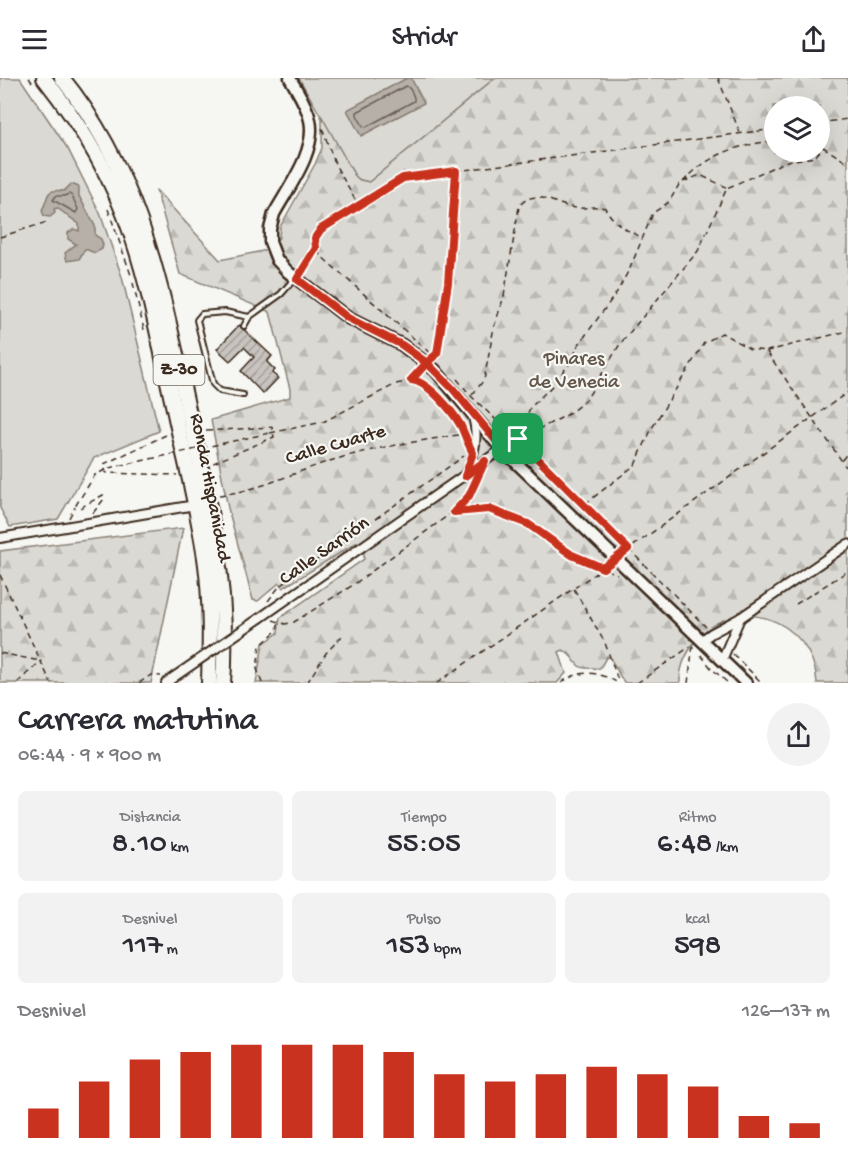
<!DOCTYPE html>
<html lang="es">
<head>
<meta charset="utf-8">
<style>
  :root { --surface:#fff; --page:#f2f2f3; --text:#2b2b33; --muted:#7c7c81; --accent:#c8321e }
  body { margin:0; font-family:"Gochi Hand",sans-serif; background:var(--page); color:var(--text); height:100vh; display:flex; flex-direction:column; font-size:22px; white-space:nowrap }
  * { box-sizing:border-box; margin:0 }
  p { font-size:20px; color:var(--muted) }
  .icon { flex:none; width:33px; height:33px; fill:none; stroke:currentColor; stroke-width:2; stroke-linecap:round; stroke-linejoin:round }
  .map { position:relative; height:605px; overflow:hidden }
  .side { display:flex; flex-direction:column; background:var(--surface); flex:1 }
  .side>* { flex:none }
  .tools { position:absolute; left:764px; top:18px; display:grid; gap:12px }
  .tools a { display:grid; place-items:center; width:66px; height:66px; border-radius:50%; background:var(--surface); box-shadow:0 6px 24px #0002; font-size:30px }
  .pin { position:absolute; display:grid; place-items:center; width:51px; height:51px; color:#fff; margin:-26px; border-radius:12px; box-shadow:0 3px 9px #0006 }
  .round { display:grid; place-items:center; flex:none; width:63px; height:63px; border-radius:32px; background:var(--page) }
  .head { display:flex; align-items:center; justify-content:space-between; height:102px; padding:0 18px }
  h1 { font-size:33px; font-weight:600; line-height:45px }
  .stats { display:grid; grid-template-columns:repeat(3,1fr); gap:9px; height:102px; padding:6px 18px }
  .stats div { display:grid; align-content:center; border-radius:9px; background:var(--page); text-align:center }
  .stats b { font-size:30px; font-weight:600 }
  .stats small { font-size:16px; font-weight:400 }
  .stats p { font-size:16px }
  .chart { height:168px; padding:12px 18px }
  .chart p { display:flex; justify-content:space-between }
  .chart svg { width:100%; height:108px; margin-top:6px; stroke:var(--accent); stroke-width:6 }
  header { display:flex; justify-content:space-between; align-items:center; height:78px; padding:0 18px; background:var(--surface); font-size:27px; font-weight:600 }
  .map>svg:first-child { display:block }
  .grass { fill:#dad9d3; stroke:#8a8278; stroke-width:1.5 }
  .forest { fill:url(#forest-firs); stroke:#8a8278; stroke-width:1.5; fill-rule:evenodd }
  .water { fill:#b6b0a9; stroke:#857a71; stroke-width:1.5 }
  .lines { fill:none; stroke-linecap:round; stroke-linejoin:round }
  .shore { stroke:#6c6056; stroke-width:1.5 }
  .building { fill:url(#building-hatch); stroke:#3b2a1e; stroke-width:1.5 }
  .service-casing { stroke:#3b2a1e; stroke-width:8 }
  .minor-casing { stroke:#3b2a1e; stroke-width:12 }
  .tertiary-casing { stroke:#3b2a1e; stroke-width:15 }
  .trunk-casing { stroke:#3b2a1e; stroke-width:18 }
  .path { stroke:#3b2a1e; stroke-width:1.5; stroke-dasharray:6 4.5; stroke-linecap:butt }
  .service { stroke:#f6f6f2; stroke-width:4 }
  .minor { stroke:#f6f6f2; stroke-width:8 }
  .tertiary { stroke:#f6f6f2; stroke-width:10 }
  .trunk { stroke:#f6f6f2; stroke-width:14 }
  .minor-bridge-casing { stroke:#3b2a1e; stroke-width:12; stroke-linecap:butt }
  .path-bridge { stroke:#3b2a1e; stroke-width:1.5; stroke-dasharray:6 4.5; stroke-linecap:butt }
  .minor-bridge { stroke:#f6f6f2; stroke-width:8 }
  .route-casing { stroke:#fff; stroke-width:12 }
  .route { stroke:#c8321e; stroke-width:8 }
  .labels { text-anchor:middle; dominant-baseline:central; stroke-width:4.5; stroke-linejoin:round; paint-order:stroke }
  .shield { fill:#f6f6f2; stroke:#73675e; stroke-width:1.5 }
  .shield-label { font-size:18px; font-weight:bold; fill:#3b2a1e }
  .park-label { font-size:20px; fill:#63564b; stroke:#f6f6f2 }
  .street-label { font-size:20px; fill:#3b2a1e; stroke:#f6f6f2 }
</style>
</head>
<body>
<header><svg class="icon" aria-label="menu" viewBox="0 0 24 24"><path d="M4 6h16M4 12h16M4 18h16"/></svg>Stridr<svg class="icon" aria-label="share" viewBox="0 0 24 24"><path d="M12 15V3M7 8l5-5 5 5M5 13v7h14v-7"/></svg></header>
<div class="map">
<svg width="848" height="605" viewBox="0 0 848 605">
  <defs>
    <pattern id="forest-firs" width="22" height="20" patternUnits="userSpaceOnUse" patternTransform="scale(1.5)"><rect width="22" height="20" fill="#dad9d3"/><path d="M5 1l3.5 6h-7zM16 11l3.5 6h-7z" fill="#bcbab5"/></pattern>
    <pattern id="building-hatch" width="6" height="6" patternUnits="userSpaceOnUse" patternTransform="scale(1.5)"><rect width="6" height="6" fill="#c8c3be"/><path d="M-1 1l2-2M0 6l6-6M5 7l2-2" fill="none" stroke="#a49f9a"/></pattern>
  </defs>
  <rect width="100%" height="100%" fill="#f6f6f2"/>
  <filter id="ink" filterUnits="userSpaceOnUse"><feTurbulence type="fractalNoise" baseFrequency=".0167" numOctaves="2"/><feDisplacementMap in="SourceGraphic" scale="12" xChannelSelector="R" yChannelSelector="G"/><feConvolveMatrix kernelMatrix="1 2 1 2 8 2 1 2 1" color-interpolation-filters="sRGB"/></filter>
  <g filter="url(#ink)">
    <g class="grass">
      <polygon points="0,0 20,0 68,71 100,135 122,199 159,353 94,380 58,441 10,449 0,430"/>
      <polygon points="299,0 495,0 369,104 360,102 355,98"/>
    </g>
    <g class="forest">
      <path d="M 495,0 L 848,0 L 848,605 L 817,605 C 813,540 733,512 693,566 C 685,579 679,590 680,605 L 625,605 C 617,597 616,584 607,578 L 600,590 C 568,592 583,584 563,572 L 559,574 L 566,595 L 557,605 L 256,605 L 263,566 L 278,555 L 280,540 L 364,481 L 364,470 L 356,465 L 283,510 L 279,505 L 258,523 L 253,522 L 228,430 L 211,342 L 290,319 L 290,311 L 270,234 L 180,196 L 156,112 L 220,182 L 272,171 L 279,159 L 280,149 L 315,86 L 322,70 L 322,39 L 355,98 L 360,102 L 369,104 ZM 774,28 L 819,28 L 819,74 L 774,74 Z"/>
      <polygon points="183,450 151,605 0,605 0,473"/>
    </g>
    <g class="water">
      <polygon points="407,0 411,0 424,25 361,58 347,32"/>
      <path d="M 71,106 L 79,109 L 79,118 L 95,148 L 95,157 L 101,161 L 103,167 L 102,171 L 95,175 L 85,171 L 79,181 L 67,183 L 65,175 L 76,166 L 68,161 L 68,155 L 74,151 L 79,153 L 79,146 L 57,130 L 54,131 L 55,135 L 50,139 L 44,138 L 42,132 C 50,119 43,110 64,113 Z"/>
    </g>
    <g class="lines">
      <g class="shore">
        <path d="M 406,8 C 410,9 415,19 414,23 L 366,49 L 363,48 L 357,37 L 357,34 Z"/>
        <polygon points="69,116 72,118 78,131 76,135 53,122 56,118 64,118"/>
      </g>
    </g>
    <polygon class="building" points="239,247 272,278 267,284 275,292 272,295 278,300 263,316 241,293 254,279 244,269 230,283 217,271"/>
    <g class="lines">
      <defs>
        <g id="service">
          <polyline points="244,248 249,239 281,216 295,200"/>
          <polyline points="243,317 220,313 213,306 197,242 202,236 225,234 249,239"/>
        </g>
        <g id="minor">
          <path d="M 465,397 C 474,379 479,359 473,339"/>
          <polyline points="0,460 195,427"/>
          <polyline points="260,540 502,371"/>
          <polyline points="702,562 712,555 740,540 848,466"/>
          <polyline points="722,582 740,540"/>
          <polyline points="166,605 174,599"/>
        </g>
        <path id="tertiary" d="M 290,0 C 297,13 307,27 310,42 C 317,73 288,110 274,136 L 270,151 L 270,164 L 277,182 L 288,194 L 348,240 L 402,267 L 435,292 L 502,371 L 746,605"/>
        <g id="trunk">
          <path d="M 44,0 C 82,48 113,100 132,158 C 151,214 161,274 174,331 C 185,383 199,434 206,487 C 211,526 210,566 209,605"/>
          <path d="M 62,0 C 141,97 161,209 187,327 C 208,419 230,510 223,605"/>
        </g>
      </defs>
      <use href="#service" class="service-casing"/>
      <use href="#minor" class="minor-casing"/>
      <use href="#tertiary" class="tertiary-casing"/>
      <use href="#trunk" class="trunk-casing"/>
      <g class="path">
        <polyline points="29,0 32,4"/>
        <polyline points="718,0 740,55"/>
        <polyline points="819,45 848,41"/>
        <polyline points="322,50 336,88 358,127"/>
        <polyline points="819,55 823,69"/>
        <polyline points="785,74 786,82"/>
        <path d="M 683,104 C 709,76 737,67 774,63"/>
        <polyline points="108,131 131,197"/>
        <polyline points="0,159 47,144"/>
        <polyline points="302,192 315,171"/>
        <polyline points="133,205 145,256"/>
        <polyline points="767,274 848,392"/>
        <path d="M 430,275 L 320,177 C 314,167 313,160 321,151 L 403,100 L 774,51"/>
        <polyline points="435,278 437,276 448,205 456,93"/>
        <polyline points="457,301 471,318 584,426 706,549"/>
        <polyline points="412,302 419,294"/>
        <path d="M 472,317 L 484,302 L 494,249 L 504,218 L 519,129 C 533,107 557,129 576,130 C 589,131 590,127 605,130 C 614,145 626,153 642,159"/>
        <polyline points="206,353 272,349 274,359 211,386"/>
        <path d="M 270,355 L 323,344 L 396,306 L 415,302 C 436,310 458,341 466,361"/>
        <polyline points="526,356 525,345 530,330 552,308 573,281 577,269 617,214 630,190 653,135 669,124 680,105 700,97 726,109"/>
        <polyline points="166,357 104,386 106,395 177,397"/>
        <polyline points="508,363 523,359 567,337 586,322 620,266 698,173 727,110 787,83 815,79 823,69 848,85"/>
        <polyline points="842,382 848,374"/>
        <path d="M 219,417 C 259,413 294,394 333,382 C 376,369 420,363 464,356"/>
        <polyline points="585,426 635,387 652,350 704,265 722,255 750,271 767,273 848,253"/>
        <polyline points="454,433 489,431 528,446 571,476 617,496"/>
        <polyline points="93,435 104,421 103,417 80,430 76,427 95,397 109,390"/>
        <polyline points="69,440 75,429"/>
        <polyline points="625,474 848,314"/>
        <polyline points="0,497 51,605"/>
        <polyline points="574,511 605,565 619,605"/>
        <polyline points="268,523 279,509 464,378"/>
        <polyline points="796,526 848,493"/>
        <polyline points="273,542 285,546 294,544 353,507 454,433 469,418 478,399"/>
        <polyline points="0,575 40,583"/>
        <polyline points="733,576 762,605"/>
        <polyline points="701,577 711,590 728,605"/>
        <polyline points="17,605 40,584"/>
        <polyline points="139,605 151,597 161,598"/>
        <polyline points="262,605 257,591 260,568 277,552 278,546"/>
        <polyline points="307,605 326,575 342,558"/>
        <polyline points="437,605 609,486"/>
        <path d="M 561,605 C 580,591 598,593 618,605"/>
        <polyline points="637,605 691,568"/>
        <polyline points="688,605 693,567"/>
      </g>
      <use href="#service" class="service"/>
      <use href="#minor" class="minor"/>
      <use href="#tertiary" class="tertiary"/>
      <use href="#trunk" class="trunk"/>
      <defs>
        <polyline id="minor-bridge" points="174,599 260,540"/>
      </defs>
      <use href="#minor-bridge" class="minor-bridge-casing"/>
      <polyline class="path-bridge" points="109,390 270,355"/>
      <use href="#minor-bridge" class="minor-bridge"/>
    </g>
  </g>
  <g class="lines" filter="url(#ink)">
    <defs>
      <path id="route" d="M 518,361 L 498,365 L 453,311 L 427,285 L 402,267 L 348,240 L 297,201 L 316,170 L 315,160 L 321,151 L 403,100 L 456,93 L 448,205 L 437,276 C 427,283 419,294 411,302 C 428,303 453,334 461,348 C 465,357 468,366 473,375 L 465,398 L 485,383 L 469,418 L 454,434 L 489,431 L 528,446 L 572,477 L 603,490 L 628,471 L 518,361"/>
    </defs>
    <use href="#route" class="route-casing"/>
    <use href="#route" class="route"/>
  </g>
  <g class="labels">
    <rect class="shield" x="153.5" y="277" width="51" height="30" rx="4.5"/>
    <g class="shield-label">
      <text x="179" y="292">Z-30</text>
    </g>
    <g class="park-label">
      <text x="574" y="282">Pinares<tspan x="574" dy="23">de Venecia</tspan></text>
    </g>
    <g class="street-label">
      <text transform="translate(336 368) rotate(-16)">Calle Cuarte</text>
      <text transform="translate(209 410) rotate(79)">Ronda Hispanidad</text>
      <text transform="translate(325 474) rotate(-35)">Calle Sarrión</text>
    </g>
  </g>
</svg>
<div class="tools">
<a><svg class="icon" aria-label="layers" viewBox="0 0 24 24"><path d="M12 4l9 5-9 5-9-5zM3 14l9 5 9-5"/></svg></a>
</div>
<div class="pin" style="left:518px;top:361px;background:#1e9e55"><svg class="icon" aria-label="arrive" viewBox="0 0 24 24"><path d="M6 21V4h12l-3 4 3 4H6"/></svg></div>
</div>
<section class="side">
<div class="head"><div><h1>Carrera matutina</h1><p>06:44 · 9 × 900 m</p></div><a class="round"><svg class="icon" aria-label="share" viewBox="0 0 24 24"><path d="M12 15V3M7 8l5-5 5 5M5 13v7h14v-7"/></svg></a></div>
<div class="stats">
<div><p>Distancia</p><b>8.10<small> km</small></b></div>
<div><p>Tiempo</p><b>55:05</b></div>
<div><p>Ritmo</p><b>6:48<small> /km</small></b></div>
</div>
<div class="stats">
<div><p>Desnivel</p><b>117<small> m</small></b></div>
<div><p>Pulso</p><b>153<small> bpm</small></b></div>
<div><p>kcal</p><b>598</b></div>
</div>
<div class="chart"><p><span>Desnivel</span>126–137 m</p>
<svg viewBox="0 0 160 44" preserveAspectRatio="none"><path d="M5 44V32M15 44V21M25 44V12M35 44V9M45 44V6M55 44V6M65 44V6M75 44V9M85 44V18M95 44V21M105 44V18M115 44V15M125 44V18M135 44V23M145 44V35M155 44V38"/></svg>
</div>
</section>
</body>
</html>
